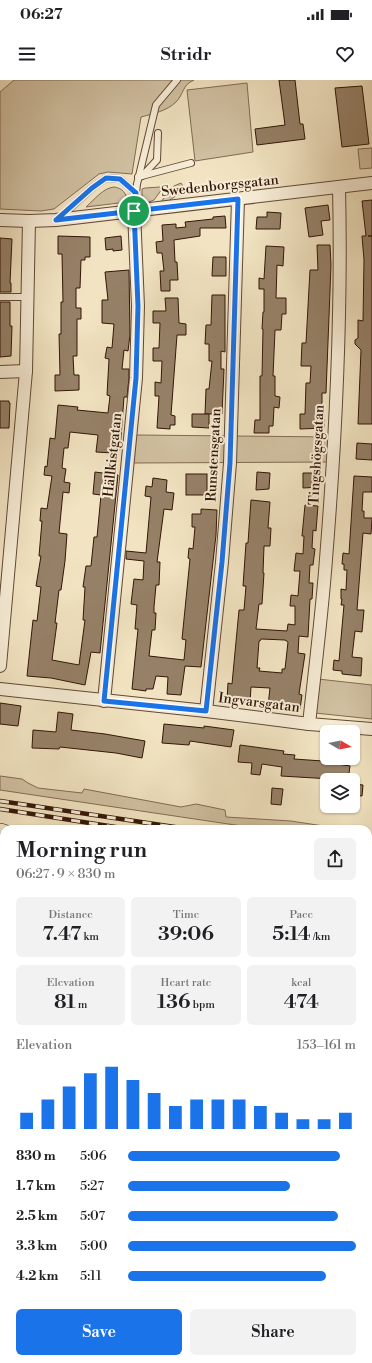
<!DOCTYPE html>
<html lang="en">
<head>
<meta charset="utf-8">
<style>
  :root { --surface:#fff; --page:#f2f2f2; --text:#202124; --muted:#757577; --accent:#1a73e8 }
  body { margin:0; font-family:"Libre Bodoni",serif; background:var(--page); color:var(--text); height:100vh; display:flex; flex-direction:column; font-size:15px; white-space:nowrap }
  * { box-sizing:border-box; margin:0 }
  p { font-size:13px; color:var(--muted) }
  .icon { flex:none; width:22px; height:22px; fill:none; stroke:currentColor; stroke-width:2; stroke-linecap:round; stroke-linejoin:round }
  .map { position:relative; flex:1; overflow:hidden }
  .panel { position:absolute; left:0px; top:745px; width:372px; height:538px; display:flex; flex-direction:column; background:var(--surface); border-radius:12px 12px 0 0; box-shadow:0 1px 3px #0004 }
  .panel>* { flex:none }
  .needle { width:26px; rotate:100deg }
  .controls { position:absolute; left:320px; top:645px; display:grid; gap:8px }
  .controls a { display:grid; place-items:center; width:40px; height:40px; border-radius:6px; background:var(--surface); box-shadow:0 1px 3px #0004; font-size:20px }
  .pin { position:absolute; display:grid; place-items:center; width:34px; height:34px; color:#fff; margin:-17px; border:2px solid #fff; border-radius:50%; box-shadow:0 1px 4px #0007 }
  .round { display:grid; place-items:center; flex:none; width:42px; height:42px; border-radius:6px; background:var(--page) }
  .headline { display:flex; align-items:center; justify-content:space-between; height:68px; padding:0 16px }
  h1 { font-size:22px; font-weight:600; line-height:30px }
  .figures { display:grid; grid-template-columns:repeat(3,1fr); gap:6px; height:68px; padding:4px 16px }
  .figures div { display:grid; align-content:center; border-radius:6px; background:var(--page); text-align:center }
  .figures b { font-size:20px; font-weight:600 }
  .figures small { font-size:11px; font-weight:400 }
  .figures p { font-size:11px }
  .chart { height:112px; padding:8px 16px }
  .chart p { display:flex; justify-content:space-between }
  .chart svg { width:100%; height:72px; margin-top:4px; stroke:var(--accent); stroke-width:6 }
  .action { display:flex; gap:8px; margin-top:auto; padding:8px 16px }
  .action a { flex:1; height:46px; border-radius:6px; background:var(--accent); color:#fff; font-size:16px; font-weight:600; line-height:46px; text-align:center }
  .action a+a { background:var(--page); color:var(--text) }
  ul { padding:0 16px; list-style:none; font-size:13px }
  li { display:grid; grid-template-columns:64px 48px 1fr; align-items:center; height:30px }
  li i { height:10px; border-radius:5px; background:var(--accent) }
  .status { display:flex; justify-content:space-between; align-items:center; height:28px; padding:0 20px; background:var(--surface); direction:ltr }
  .status svg { height:11px; fill:currentColor }
  header { display:flex; justify-content:space-between; align-items:center; height:52px; padding:0 16px; background:var(--surface); font-size:18px; font-weight:600 }
  .map>svg:first-child { display:block }
  .green { fill:#d1c1a2; stroke:#826b54 }
  .building { fill:#968168; stroke:#321507; fill-rule:evenodd }
  .lines { fill:none; stroke-linecap:round; stroke-linejoin:round }
  .lane-casing { stroke:#624936; stroke-width:8 }
  .street-casing { stroke:#624936; stroke-width:14 }
  .secondary-casing { stroke:#321507; stroke-width:18 }
  .primary-casing { stroke:#321507; stroke-width:20 }
  .lane { stroke:#f7edd7; stroke-width:6 }
  .street { stroke:#f7edd7; stroke-width:12 }
  .secondary { stroke:#f7edd7; stroke-width:17 }
  .primary { stroke:#f2e4c2; stroke-width:19 }
  .rail-casing { stroke:#321507; stroke-width:4.5 }
  .rail { stroke:#f7edd7; stroke-width:3; stroke-dasharray:9; stroke-linecap:butt }
  .route-casing { stroke:#fff; stroke-width:8 }
  .route { stroke:#1a73e8; stroke-width:5 }
  .labels { text-anchor:middle; dominant-baseline:central; stroke-width:4; stroke-linejoin:round; paint-order:stroke }
  .street-label { font-size:14px; fill:#321507; stroke:#f7edd7 }
</style>
</head>
<body>
<div class="status"><b>06:27</b><svg viewBox="0 0 49 12"><path d="M0 12V9h3v3zM5 12V6h3v6zM10 12V3h3v9zM15 12V0h3v12zM26 1h20v11H26zM47 4h2v5h-2z"/></svg></div>
<header><svg class="icon" aria-label="menu" viewBox="0 0 24 24"><path d="M4 6h16M4 12h16M4 18h16"/></svg>Stridr<svg class="icon" aria-label="heart" viewBox="0 0 24 24"><path d="M12 20l-8-8c-3-5 5-10 8-4 3-6 11-1 8 4z"/></svg></header>
<div class="map">
<svg width="372" height="1283" viewBox="0 0 372 1283">
  <rect width="100%" height="100%" fill="#f2e4c2"/>
  <filter id="stains"><feTurbulence type="fractalNoise" baseFrequency=".005" numOctaves="4"/><feColorMatrix values="0 0 0 0 .2 0 0 0 0 .09 0 0 0 0 .02 0 0 0 .5 -.17"/></filter>
  <radialGradient id="worn" r=".72"><stop offset=".6" stop-color="#630" stop-opacity="0"/><stop offset="1" stop-color="#630" stop-opacity=".3"/></radialGradient>
  <g class="green">
    <path d="M 14,0 L 194,0 C 182,5 184,14 176,22 C 167,31 152,34 141,37 L 132,94 L 108,92 L 99,94 L 54,129 L 41,131 L 0,129 L 0,12 Z"/>
    <polygon points="247,3 253,72 195,81 187,10"/>
    <polygon points="372,68 372,88 360,89 358,69"/>
    <path d="M 181,103 L 186,111 C 175,114 170,123 159,124 L 174,106 Z"/>
    <path d="M 114,107 C 122,108 127,113 127,122 L 86,127 C 94,120 103,108 114,107 Z"/>
    <polygon points="160,107 162,109 154,120 149,122 144,120 142,115 142,109 145,108"/>
    <polygon points="136,355 334,357 333,382 133,383"/>
    <polygon points="318,599 372,605 372,639 315,633"/>
    <polygon points="0,696 22,699 28,703 38,708 82,713 84,709 181,727 196,724 225,730 226,737 291,741 343,749 262,749 0,710"/>
    <polygon points="0,783 4,784 4,924 0,923"/>
    <polygon points="372,829 372,925 368,929 368,833"/>
    <polygon points="368,1030 372,1031 372,1071 370,1072 368,1071"/>
    <polygon points="0,1052 4,1053 4,1223 0,1226"/>
    <polygon points="372,1198 372,1283 362,1283 363,1279 368,1279 368,1241"/>
    <polygon points="45,1279 143,1279 146,1283 42,1283"/>
  </g>
  <g class="building">
    <polygon points="279,0 295,0 300,44 303,44 305,59 257,65 255,49 285,45"/>
    <polygon points="362,6 369,64 342,67 335,8"/>
    <polygon points="372,120 372,156 368,156 372,156 372,344 358,344 361,270 355,264 355,260 358,258 358,240 363,241 364,180 362,156 366,156 362,121"/>
    <polygon points="328,125 330,140 321,141 323,155 309,157 305,128"/>
    <polygon points="267,132 281,133 280,149 256,149 257,137 267,137"/>
    <polygon points="225,136 226,148 200,148 200,156 174,160 175,182 177,182 178,200 170,200 170,211 161,211 160,191 164,191 162,173 157,173 156,162 163,161 162,145 176,144 176,148 186,147 185,142 213,139 213,137"/>
    <polygon points="58,156 90,157 90,177 85,177 85,180 81,180 80,208 76,208 76,228 81,228 81,239 77,239 77,276 73,276 74,295 79,295 79,310 55,311 55,295 60,295 59,254 61,254 61,222 63,222 62,174 58,174"/>
    <polygon points="121,156 122,170 113,171 113,169 106,170 105,158"/>
    <polygon points="0,158 12,159 10,203 11,203 11,212 0,212"/>
    <polygon points="317,165 330,165 331,185 326,313 322,313 322,334 324,334 324,348 300,349 300,334 305,334 306,303 310,303 311,286 301,286 302,263 306,263 310,190 318,190"/>
    <polygon points="266,166 284,167 283,186 277,185 276,218 286,218 286,234 282,234 281,250 275,250 273,296 275,296 275,316 280,317 279,328 274,327 273,346 269,346 269,353 254,353 255,340 260,340 260,296 262,296 263,249 262,249 263,232 264,232 264,209 259,209 259,198 264,199"/>
    <polygon points="213,177 226,177 226,196 212,196"/>
    <polygon points="129,190 130,255 128,271 124,270 122,289 129,289 129,298 127,317 124,317 120,370 113,370 113,373 96,372 98,355 70,352 68,368 64,368 62,388 66,389 64,402 70,403 69,413 63,412 59,453 67,454 65,481 61,510 59,510 55,543 57,543 52,580 79,585 85,540 83,540 85,507 83,507 86,486 91,486 94,457 97,457 101,415 93,414 95,392 118,395 100,573 91,572 85,605 51,598 27,596 33,540 37,541 41,507 36,506 41,476 39,476 42,441 40,441 41,428 47,429 52,396 44,395 45,386 47,387 50,358 55,359 58,325 78,327 77,330 108,333 110,316 107,315 109,279 105,278 107,267 112,268 114,244 102,243 102,220 108,220 105,192"/>
    <polygon points="212,215 225,215 225,272 221,271 221,289 224,289 222,334 205,334 206,309 209,309 212,281 209,281 209,264 205,264 206,245 211,245"/>
    <polygon points="165,218 178,218 179,243 186,244 186,255 177,255 171,335 175,336 175,345 170,345 170,349 157,348 159,316 155,316 155,302 161,303 162,281 153,281 153,268 159,268 160,243 153,243 153,231 166,231"/>
    <polygon points="0,222 10,222 10,246 12,246 11,276 0,277"/>
    <polygon points="0,321 9,321 9,323 10,323 9,348 0,348"/>
    <polygon points="192,334 209,334 209,348 192,347"/>
    <polygon points="357,363 372,364 372,380 356,379"/>
    <polygon points="257,392 270,393 269,409 256,410"/>
    <polygon points="303,393 321,393 320,407 303,408"/>
    <rect x="186" y="394" width="21" height="21"/>
    <polygon points="354,396 372,397 372,412 363,412 362,431 364,431 364,438 372,438 371,454 363,453 357,530 364,530 362,552 355,551 352,577 362,578 361,596 342,594 342,591 333,590 334,580 339,581 344,525 341,525 342,519 341,519 341,509 346,510 347,490 344,490 344,484 342,484 343,473 349,474"/>
    <polygon points="153,398 167,400 166,412 174,413 172,430 164,429 157,482 160,482 159,505 156,505 154,527 154,533 156,533 155,550 152,550 149,576 184,580 186,560 182,559 190,479 188,478 189,468 193,469 195,447 192,447 192,434 201,434 201,429 217,430 216,455 201,587 185,586 181,615 167,614 168,597 156,596 153,609 146,609 146,611 132,609 138,549 135,549 137,525 131,524 134,499 143,500 144,481 126,479 126,471 146,473 151,417 145,416 146,406 152,407"/>
    <path d="M 251,420 L 270,422 L 268,448 L 271,448 L 270,466 L 264,466 L 263,493 L 264,493 L 262,524 L 259,524 L 256,549 L 287,551 L 288,544 L 295,545 L 295,526 L 290,526 L 291,515 L 298,516 L 300,491 L 294,491 L 296,473 L 303,474 L 304,456 L 302,456 L 305,425 L 318,426 L 316,451 L 313,450 L 312,468 L 315,469 L 313,485 L 310,485 L 309,503 L 313,503 L 312,519 L 310,519 L 308,557 L 299,556 L 298,573 L 305,574 L 299,614 L 302,615 L 300,629 L 268,626 L 270,608 L 251,607 L 250,622 L 227,620 L 228,603 L 232,604 L 239,530 L 244,530 L 246,506 L 243,506 L 246,463 L 248,463 ZM 261,559 L 285,560 L 288,562 L 285,589 L 282,589 L 282,593 L 259,591 L 260,588 L 257,588 L 259,561 L 260,561 Z"/>
    <polygon points="0,623 21,626 18,646 0,644"/>
    <polygon points="58,632 73,634 71,650 105,654 145,661 142,678 116,673 60,667 59,669 32,668 33,650 56,652"/>
    <polygon points="164,644 204,648 204,646 234,650 231,667 190,661 189,665 162,663"/>
    <polygon points="240,665 284,671 283,674 295,675 294,679 337,682 337,684 350,686 348,700 281,696 282,687 262,684 260,695 251,694 252,683 238,682"/>
    <polygon points="353,704 363,705 362,716 353,715"/>
    <polygon points="272,708 283,709 281,725 271,724"/>
  </g>
  <g class="lines">
    <defs>
      <g id="lane">
        <polyline points="142,96 157,80 158,53"/>
        <polyline points="138,97 191,83"/>
        <polyline points="134,131 137,104 156,25 177,0"/>
        <polyline points="58,139 92,108 106,98 120,99 136,113"/>
        <polyline points="0,217 27,217"/>
        <polyline points="0,958 4,965"/>
        <polyline points="0,1049 4,1019"/>
        <polyline points="368,1127 372,1128"/>
        <polyline points="263,1279 266,1282 269,1283"/>
        <polyline points="182,1283 184,1279"/>
        <polyline points="244,1283 244,1279"/>
      </g>
      <g id="street">
        <polyline points="0,140 29,141 56,140 372,103"/>
        <polyline points="0,292 26,291"/>
        <polyline points="0,586 26,291 29,141"/>
        <polyline points="0,609 206,631 309,644 372,649"/>
        <polyline points="104,621 136,298 138,226 134,131"/>
        <polyline points="206,631 222,482 230,383 238,119"/>
        <path d="M 309,644 C 315,589 322,534 326,479 C 336,355 342,231 339,107"/>
        <polyline points="42,1283 45,1279"/>
      </g>
      <g id="secondary">
        <polyline points="0,752 4,753"/>
        <polyline points="368,803 372,804"/>
      </g>
      <g id="primary">
        <polyline points="368,941 372,937"/>
        <polyline points="368,976 372,973"/>
        <polyline points="0,1238 4,1235"/>
        <polyline points="0,1262 4,1258"/>
      </g>
    </defs>
    <use href="#lane" class="lane-casing"/>
    <use href="#street" class="street-casing"/>
    <use href="#secondary" class="secondary-casing"/>
    <use href="#primary" class="primary-casing"/>
    <use href="#lane" class="lane"/>
    <use href="#street" class="street"/>
    <use href="#secondary" class="secondary"/>
    <use href="#primary" class="primary"/>
    <defs>
      <g id="rail">
        <polyline points="0,721 188,749"/>
        <polyline points="0,729 128,749"/>
        <polyline points="368,771 372,771"/>
        <polyline points="368,782 372,783"/>
      </g>
    </defs>
    <use href="#rail" class="rail-casing"/>
    <use href="#rail" class="rail"/>
  </g>
  <g class="lines">
    <defs>
      <polyline id="route" points="134,131 56,140 92,108 106,98 120,99 136,113 134,131 138,226 136,298 104,621 206,631 222,482 230,383 238,119 134,131"/>
    </defs>
    <use href="#route" class="route-casing"/>
    <use href="#route" class="route"/>
  </g>
  <g class="labels">
    <g class="street-label">
      <text transform="translate(220 106) rotate(-6)">Swedenborgsgatan</text>
      <text transform="translate(113 375) rotate(-84)">Hällkistgatan</text>
      <text transform="translate(214 375) rotate(-87)">Runstensgatan</text>
      <text transform="translate(317 375) rotate(-87)">Tingshögsgatan</text>
      <text transform="translate(259 623) rotate(7)">Ingvarsgatan</text>
    </g>
  </g>
  <rect width="100%" height="100%" filter="url(#stains)"/>
  <rect width="100%" height="100%" fill="url(#worn)"/>
</svg>
<div class="controls">
<a><svg class="needle" viewBox="-14 -14 28 28"><path d="M0-13l5 13h-10z" fill="#e53935"/><path d="M0 13l5-13h-10z" fill="#757577"/></svg></a>
<a><svg class="icon" aria-label="layers" viewBox="0 0 24 24"><path d="M12 4l9 5-9 5-9-5zM3 14l9 5 9-5"/></svg></a>
</div>
<div class="pin" style="left:134px;top:131px;background:#1e9e55"><svg class="icon" aria-label="arrive" viewBox="0 0 24 24"><path d="M6 21V4h12l-3 4 3 4H6"/></svg></div>
<section class="panel">
<div class="headline"><div><h1>Morning run</h1><p>06:27 · 9 × 830 m</p></div><a class="round"><svg class="icon" aria-label="share" viewBox="0 0 24 24"><path d="M12 15V3M7 8l5-5 5 5M5 13v7h14v-7"/></svg></a></div>
<div class="figures">
<div><p>Distance</p><b>7.47<small> km</small></b></div>
<div><p>Time</p><b>39:06</b></div>
<div><p>Pace</p><b>5:14<small> /km</small></b></div>
</div>
<div class="figures">
<div><p>Elevation</p><b>81<small> m</small></b></div>
<div><p>Heart rate</p><b>136<small> bpm</small></b></div>
<div><p>kcal</p><b>474</b></div>
</div>
<div class="chart"><p><span>Elevation</span>153–161 m</p>
<svg viewBox="0 0 160 44" preserveAspectRatio="none"><path d="M5 44V34M15 44V26M25 44V18M35 44V10M45 44V6M55 44V14M65 44V22M75 44V30M85 44V26M95 44V26M105 44V26M115 44V30M125 44V34M135 44V38M145 44V38M155 44V34"/></svg>
</div>
<ul>
<li><b>830 m</b>5:06<i style="width:93%"></i></li>
<li><b>1.7 km</b>5:27<i style="width:71%"></i></li>
<li><b>2.5 km</b>5:07<i style="width:92%"></i></li>
<li><b>3.3 km</b>5:00<i style="width:100%"></i></li>
<li><b>4.2 km</b>5:11<i style="width:87%"></i></li>
</ul>
<div class="action"><a>Save</a><a>Share</a></div>
</section>
</div>
</body>
</html>
